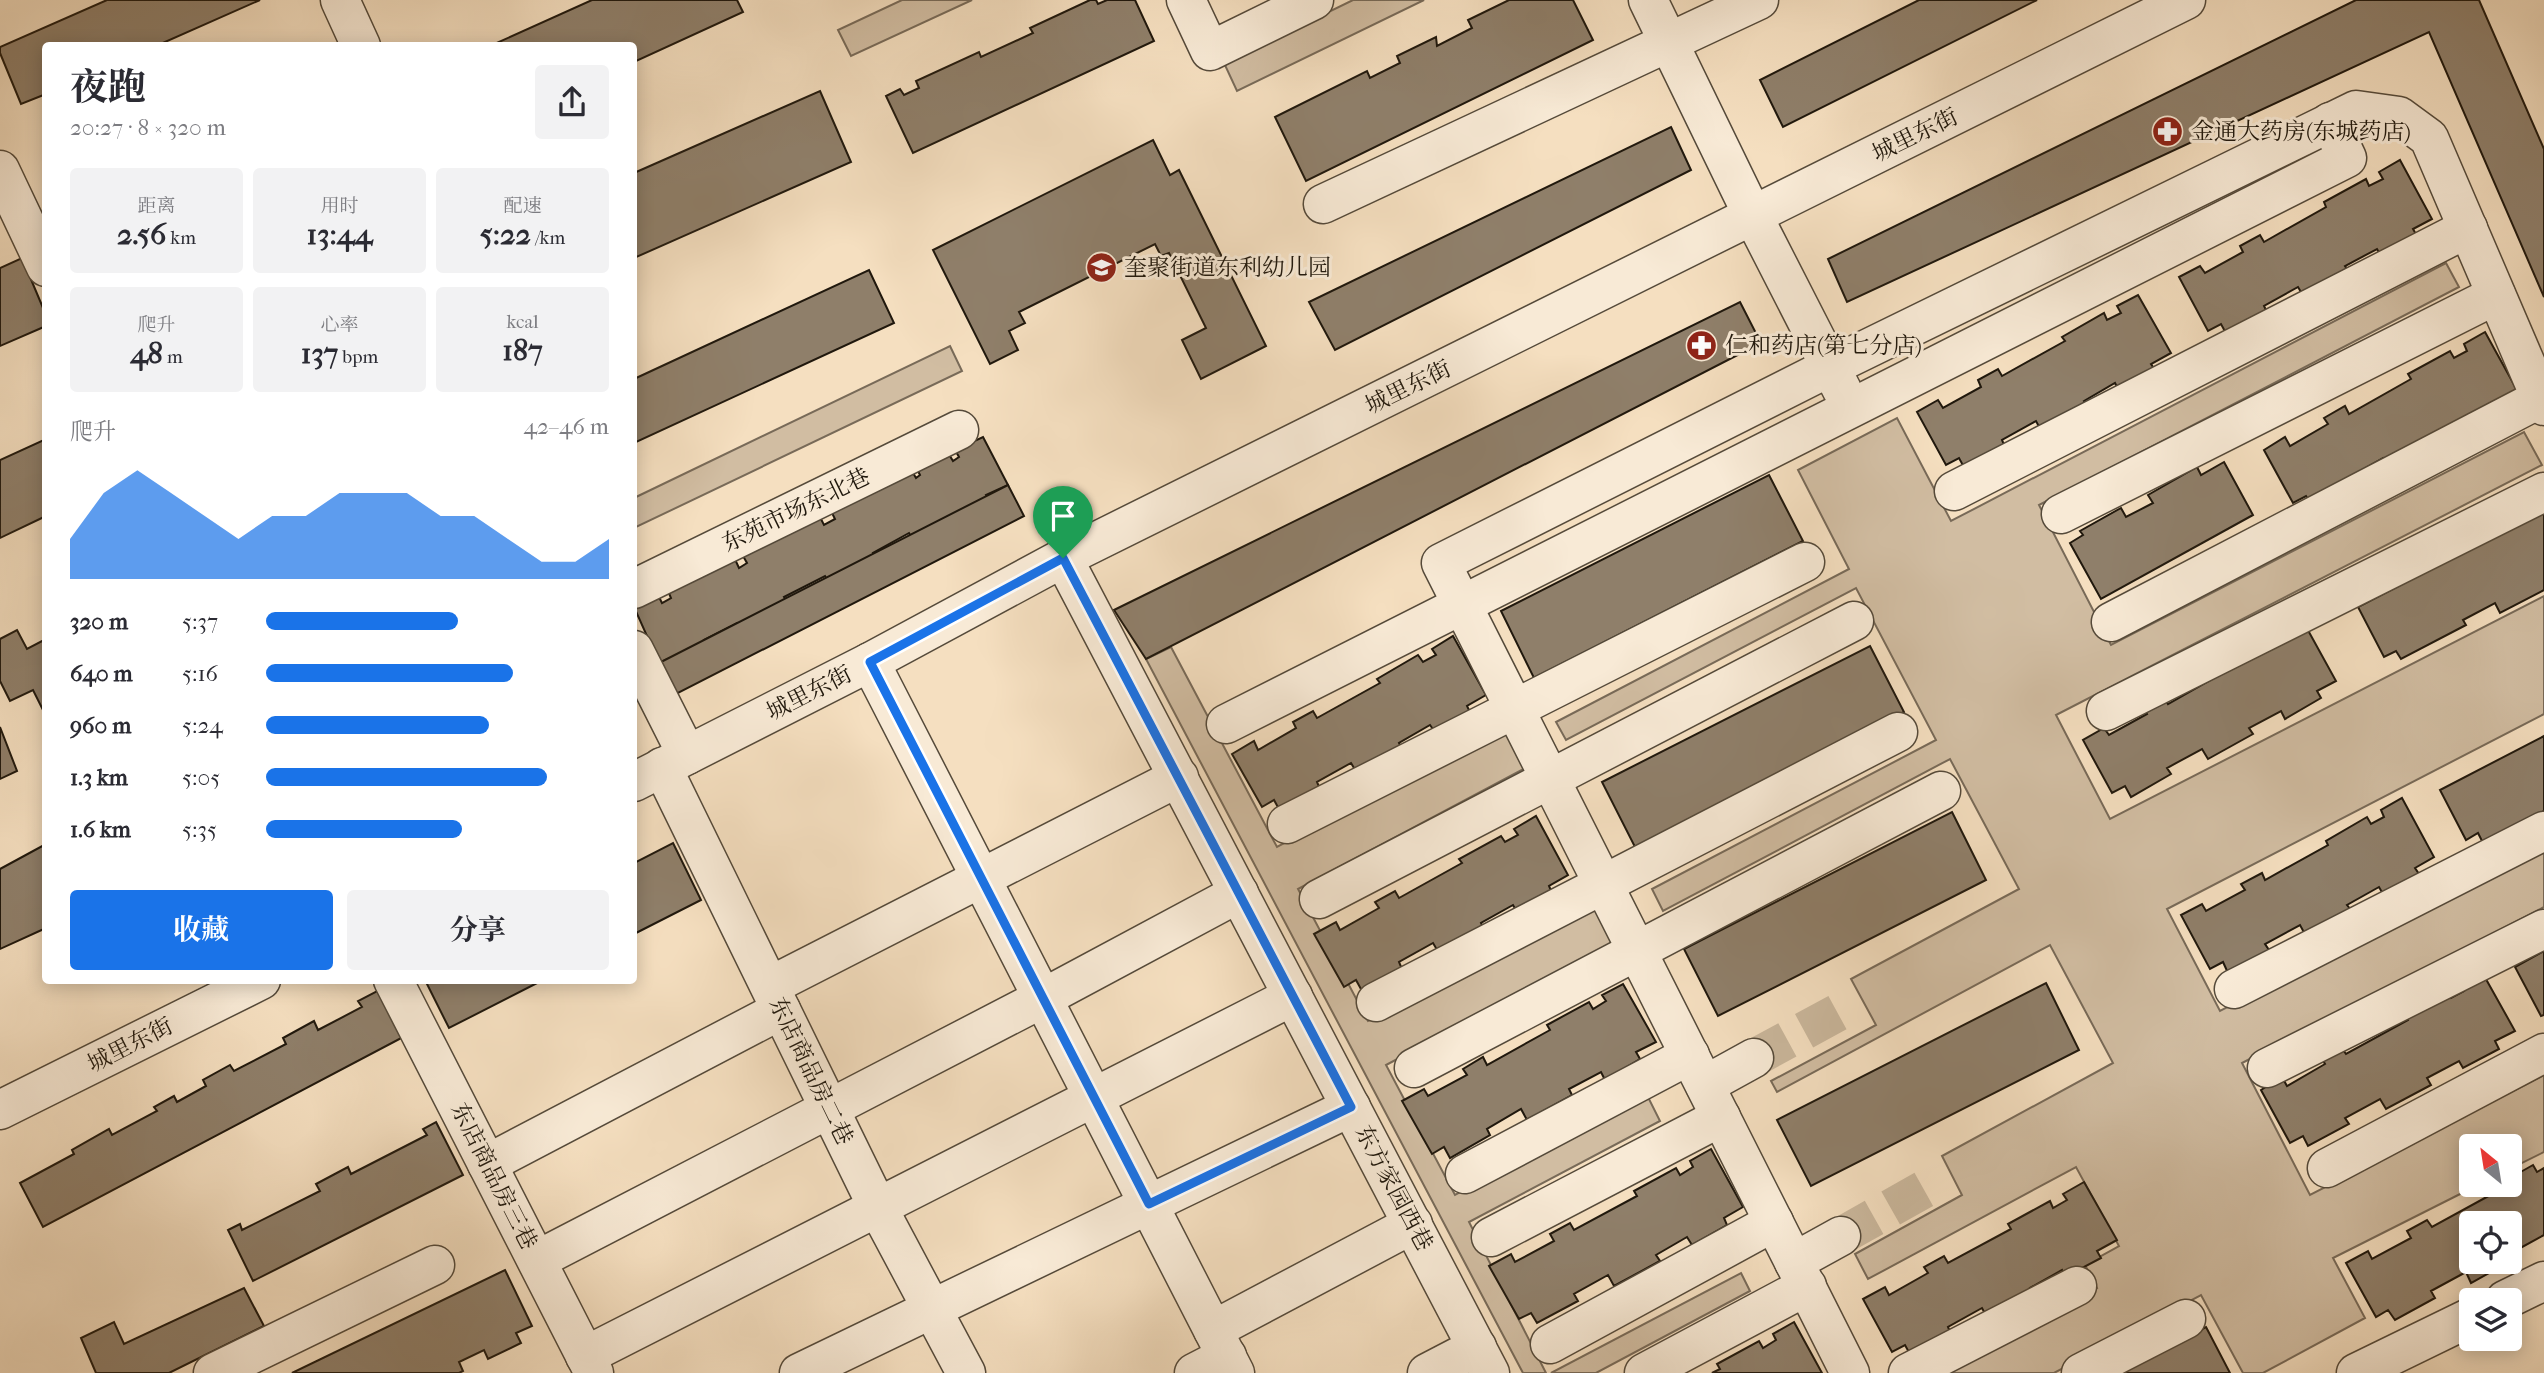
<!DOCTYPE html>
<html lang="zh">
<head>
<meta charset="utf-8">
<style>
  :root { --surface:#fff; --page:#f2f2f3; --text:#2b2b33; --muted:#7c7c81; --accent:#1a73e8 }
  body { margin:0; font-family:"IM FELL French Canon","Noto Serif SC",serif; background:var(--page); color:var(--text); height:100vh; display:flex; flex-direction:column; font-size:26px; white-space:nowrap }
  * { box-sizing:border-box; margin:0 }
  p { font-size:23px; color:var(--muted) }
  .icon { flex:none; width:38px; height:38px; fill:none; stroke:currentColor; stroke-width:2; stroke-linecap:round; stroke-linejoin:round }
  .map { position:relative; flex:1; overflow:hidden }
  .drawer { position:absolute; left:42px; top:42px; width:595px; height:942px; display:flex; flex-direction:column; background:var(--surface); border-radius:7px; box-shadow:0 4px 18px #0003 }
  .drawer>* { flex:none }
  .needle { width:46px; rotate:330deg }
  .controls { position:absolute; left:2459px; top:1134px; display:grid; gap:14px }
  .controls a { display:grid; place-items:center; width:63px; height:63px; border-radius:7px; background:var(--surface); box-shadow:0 4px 18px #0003; font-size:35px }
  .pin { position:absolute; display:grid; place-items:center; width:60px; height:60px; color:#fff; margin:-72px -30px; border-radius:50% 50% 50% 0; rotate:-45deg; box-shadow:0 0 7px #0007 }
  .pin .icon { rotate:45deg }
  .round { display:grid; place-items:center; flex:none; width:74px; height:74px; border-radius:7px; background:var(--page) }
  .summary { display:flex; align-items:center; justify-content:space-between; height:119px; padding:0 28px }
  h1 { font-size:38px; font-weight:700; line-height:52px }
  .stats { display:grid; grid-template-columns:repeat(3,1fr); gap:10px; height:119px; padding:7px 28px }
  .stats div { display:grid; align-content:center; border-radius:7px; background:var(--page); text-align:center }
  .stats b { font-size:30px; font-weight:700 }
  .stats small { font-size:19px; font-weight:400 }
  .stats p { font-size:19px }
  .chart { height:196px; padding:14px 28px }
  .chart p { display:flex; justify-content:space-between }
  .chart svg { width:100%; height:126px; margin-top:7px; fill:var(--accent); opacity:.7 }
  .action { display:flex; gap:14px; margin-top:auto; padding:14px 28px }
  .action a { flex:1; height:80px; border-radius:7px; background:var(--accent); color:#fff; font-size:28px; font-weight:700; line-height:80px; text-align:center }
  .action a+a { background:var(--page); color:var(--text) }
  ul { padding:0 28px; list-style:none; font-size:23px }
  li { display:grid; grid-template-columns:112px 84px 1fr; align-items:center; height:52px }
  li i { height:18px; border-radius:9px; background:var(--accent) }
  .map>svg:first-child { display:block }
  .green { fill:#d1bda2; stroke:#786a58; stroke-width:2 }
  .building { fill:#8f7f6a; stroke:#20180d; stroke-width:2; fill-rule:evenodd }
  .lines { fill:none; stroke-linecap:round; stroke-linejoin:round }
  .minor-tunnel { stroke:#cab79c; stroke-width:38; stroke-dasharray:38 19; stroke-linecap:butt }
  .minor-casing { stroke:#554a3a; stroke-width:41 }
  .minor { stroke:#f8ead6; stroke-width:38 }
  .route-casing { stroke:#fff; stroke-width:14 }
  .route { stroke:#1a73e8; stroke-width:9 }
  .labels { text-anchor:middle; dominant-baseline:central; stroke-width:6; stroke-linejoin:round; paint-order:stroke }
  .poi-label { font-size:23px; fill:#20180d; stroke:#f8ead6; text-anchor:start }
  .street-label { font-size:23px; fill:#20180d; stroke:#f8ead6 }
</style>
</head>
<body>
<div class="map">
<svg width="2544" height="1373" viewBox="0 0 2544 1373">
  <rect width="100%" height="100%" fill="#f5dfc0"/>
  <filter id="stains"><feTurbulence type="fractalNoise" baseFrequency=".00286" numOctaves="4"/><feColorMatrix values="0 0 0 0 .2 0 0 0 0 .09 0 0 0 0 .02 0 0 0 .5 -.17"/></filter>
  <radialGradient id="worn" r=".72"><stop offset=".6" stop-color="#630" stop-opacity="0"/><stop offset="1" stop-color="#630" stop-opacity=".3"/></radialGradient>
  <g class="green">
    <polygon points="902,0 972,0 851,56 838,30"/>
    <polygon points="1353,0 1424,0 1237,91 1224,63"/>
    <polygon points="2446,263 2459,287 2039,505 2111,645 2524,432 2542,465 2056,715 2110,819 2544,596 2544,714 2167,909 2220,1011 2544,844 2544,907 2242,1063 2310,1195 2544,1075 2544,1152 2510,1169 2510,1146 2471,1146 2471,1185 2478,1185 2333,1258 2365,1318 2263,1373 2243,1373 2201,1295 2054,1373 1938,1373 2097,1288 2085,1265 2119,1246 2076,1167 1868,1279 1855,1254 1962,1195 1942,1156 2113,1063 2050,945 1777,1092 1771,1081 1876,1025 1851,979 2019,889 1950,759 1663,911 1652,889 1936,740 1856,588 1566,740 1556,722 1849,569 1798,470 1897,418 1951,521"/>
    <polygon points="950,346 962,371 634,528 634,498"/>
    <polygon points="1171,647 1277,847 1509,725 1531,765 1298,889 1368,1021 1600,898 1622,940 1386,1065 1455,1195 1646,1093 1660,1121 1469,1222 1546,1373 1523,1373 1146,659"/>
    <polygon points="1741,1273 1750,1291 1596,1373 1551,1373"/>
  </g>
  <g class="building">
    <polygon points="107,0 260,0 156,46 46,46 46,94 21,104 0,53 0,47"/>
    <polygon points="592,0 737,0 743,12 634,62 634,46 490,46"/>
    <polygon points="1090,0 1096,0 1098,4 1107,0 1135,0 1154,41 913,153 886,96 900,89 904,95 919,88 916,81 979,52 981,57 1033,33 1030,28"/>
    <polygon points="1509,0 1573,0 1593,40 1306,181 1275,117 1367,71 1370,78 1400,63 1397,56 1436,37 1437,46 1472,28 1468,20"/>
    <polygon points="1919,0 2037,0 1783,127 1760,80"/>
    <polygon points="2356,0 2479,0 2544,149 2544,297 2429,32 1847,302 1828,259"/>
    <polygon points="820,91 851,162 634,258 634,173"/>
    <polygon points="1671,127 1691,170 1335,350 1309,302"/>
    <polygon points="1153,140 1170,175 1179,170 1266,346 1201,379 1182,340 1206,328 1169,253 1161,256 1155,244 1019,312 1025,323 1009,331 1018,350 990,364 933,250"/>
    <polygon points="2400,160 2432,219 2413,229 2417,236 2381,256 2377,249 2345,266 2349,272 2304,297 2298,287 2264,306 2267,312 2227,335 2221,324 2208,331 2179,277 2200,266 2205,273 2243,252 2240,246 2260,235 2264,242 2326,207 2324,202 2366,179 2369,186 2383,179 2379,172"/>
    <polygon points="22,258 46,315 46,326 0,346 0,268"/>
    <polygon points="869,270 894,323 634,443 634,379"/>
    <polygon points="2138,295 2171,353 2151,364 2155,370 2119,391 2115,383 2084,401 2087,406 2042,432 2036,421 2002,440 2005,447 1965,469 1959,458 1946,465 1917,412 1938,400 1943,408 1981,387 1978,380 1998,369 2002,376 2065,341 2062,337 2104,313 2107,320 2121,313 2117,306"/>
    <polygon points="1740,302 1761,343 1146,659 1114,610"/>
    <polygon points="2485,332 2517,390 2389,469 2383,458 2348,478 2312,506 2306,496 2293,503 2264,450 2285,437 2290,446 2328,424 2324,418 2345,406 2349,414 2411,379 2408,374 2450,351 2454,358 2467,351 2464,344"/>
    <polygon points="983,437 1008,485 986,495 992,506 970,518 966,509 940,523 944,529 915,544 909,533 873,553 877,560 830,585 825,576 784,597 790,607 742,632 737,623 704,640 709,649 676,666 672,657 659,663 634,607 658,595 662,603 671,598 668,591 734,557 739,568 747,563 743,556 820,517 824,525 835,519 832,513 912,471 916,478 920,475 916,467 947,451 953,461 959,457 955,450"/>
    <polygon points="46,439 46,516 0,538 0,460"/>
    <polygon points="2224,462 2253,515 2101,599 2070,543 2083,535 2080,531 2121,508 2126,517 2153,503 2148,495 2197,467 2201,475"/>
    <polygon points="1769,475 1803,541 1534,678 1501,611"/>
    <polygon points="1008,485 1024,516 676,694 659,663"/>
    <polygon points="2544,510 2544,590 2500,613 2495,603 2463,620 2466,625 2401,659 2396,651 2384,657 2358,607"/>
    <polygon points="2304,623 2336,681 2317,691 2321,698 2285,719 2281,711 2249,728 2253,734 2208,759 2202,749 2167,768 2171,774 2131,797 2125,786 2112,793 2083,740 2104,728 2109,735 2147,714 2144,708 2164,696 2168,704 2230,669"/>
    <polygon points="17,630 27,649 46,639 45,714 33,690 10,701 0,681 0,639"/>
    <polygon points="1453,636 1486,695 1467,706 1470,712 1435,732 1430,725 1399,743 1402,749 1357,773 1351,763 1317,782 1320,789 1280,811 1274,800 1262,807 1232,754 1254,741 1258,750 1296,728 1293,722 1313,711 1317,718 1380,683 1377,679 1418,655 1423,662 1436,655 1432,649"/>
    <polygon points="1870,646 1904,712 1636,849 1602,782"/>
    <polygon points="0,727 17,771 0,779"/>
    <polygon points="2544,736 2544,811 2483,843 2478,833 2466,840 2440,790"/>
    <polygon points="2402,798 2434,857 2415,868 2419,874 2383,894 2379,887 2347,905 2351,910 2306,936 2300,925 2265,944 2269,950 2228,973 2223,962 2210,969 2181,915 2202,904 2206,911 2245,890 2241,884 2262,873 2265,880 2328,845 2326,841 2367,817 2371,824 2384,817 2381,810"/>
    <polygon points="1952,812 1986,880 1718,1016 1684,949"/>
    <polygon points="1536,816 1568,875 1549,886 1552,893 1517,912 1513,905 1481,923 1484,929 1439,953 1433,943 1399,962 1402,969 1362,991 1356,980 1344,987 1314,934 1336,922 1340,930 1379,908 1375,902 1395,891 1399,898 1462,863 1459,859 1501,836 1505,842 1518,835 1514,829"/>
    <polygon points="673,843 701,900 634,934 634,863"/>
    <polygon points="46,844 46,928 0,949 0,869"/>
    <polygon points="2544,951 2544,1015 2541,1016 2515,967"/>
    <polygon points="2482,972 2515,1031 2495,1041 2499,1049 2463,1068 2459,1061 2427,1078 2431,1085 2386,1109 2380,1099 2345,1118 2349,1124 2308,1146 2303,1136 2290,1143 2261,1090 2282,1077 2287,1086 2325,1064 2321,1057 2341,1047 2346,1054 2408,1020 2406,1014 2447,992 2451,998 2464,991 2461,984"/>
    <polygon points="425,980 543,980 449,1028"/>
    <polygon points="2046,983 2079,1050 1811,1186 1777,1120"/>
    <polygon points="1623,984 1656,1042 1636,1052 1640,1059 1605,1080 1601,1072 1569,1089 1572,1095 1527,1120 1521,1109 1487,1129 1490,1135 1450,1158 1444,1147 1432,1154 1402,1101 1424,1089 1428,1096 1467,1075 1463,1069 1483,1057 1487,1065 1550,1030 1547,1025 1589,1002 1593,1009 1606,1001 1602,995"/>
    <polygon points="383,988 407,1035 43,1227 20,1183 74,1154 72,1150 109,1129 112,1135 157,1111 154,1107 174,1096 177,1102 206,1086 203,1080 230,1065 234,1071 286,1044 283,1038 314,1021 318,1030 362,1007 358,1001"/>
    <polygon points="436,1122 463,1175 253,1281 228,1230 240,1224 242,1230 320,1191 316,1184 348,1167 351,1174 427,1135 423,1129"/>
    <polygon points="1711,1149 1743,1207 1724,1218 1727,1225 1692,1245 1687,1237 1656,1255 1660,1261 1614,1286 1608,1275 1574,1294 1578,1301 1537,1323 1531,1313 1519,1319 1489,1266 1511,1254 1515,1262 1554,1241 1550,1234 1570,1223 1574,1230 1637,1196 1634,1191 1676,1168 1680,1175 1693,1167 1690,1161"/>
    <path d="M 2533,1165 L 2537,1172 L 2544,1168 L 2544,1235 L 2513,1252 L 2516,1258 L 2471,1283 L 2466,1272 L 2431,1291 L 2435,1298 L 2395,1320 L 2388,1310 L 2376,1317 L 2346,1263 L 2368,1251 L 2372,1259 L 2411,1238 L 2407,1231 L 2427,1220 L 2432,1227 L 2494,1193 L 2491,1188 L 2497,1185 L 2510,1185 L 2510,1178 ZM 2471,1223 L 2510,1223 L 2510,1262 L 2471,1262 Z"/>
    <polygon points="2084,1182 2117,1240 2097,1251 2101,1258 2065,1277 2062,1270 2030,1288 2033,1294 1988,1319 1982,1308 1948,1327 1951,1334 1911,1356 1905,1345 1892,1352 1863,1299 1885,1287 1889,1295 1928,1273 1924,1267 1944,1256 1948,1263 2011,1229 2008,1224 2050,1201 2053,1208 2067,1200 2063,1194"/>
    <polygon points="505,1270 532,1326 516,1333 521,1343 488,1359 484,1350 459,1362 463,1371 459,1373 292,1373"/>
    <polygon points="244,1288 264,1326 169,1373 96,1373 81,1338 114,1322 124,1344"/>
    <polygon points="1794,1322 1822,1373 1712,1373 1720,1369 1717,1364 1759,1341 1763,1348 1776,1340 1773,1334"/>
    <polygon points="2206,1327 2230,1373 2118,1373"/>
  </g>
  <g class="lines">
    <g class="minor-tunnel">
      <polyline points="1754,1058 1846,1008"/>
      <polyline points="1841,1236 1937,1182"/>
    </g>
    <defs>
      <g id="minor">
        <polyline points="340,0 361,46"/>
        <polyline points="1186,0 1210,51 1314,0"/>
        <polyline points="1648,0 1753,216 1842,390"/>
        <polyline points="0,170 46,267"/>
        <polyline points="1323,204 1759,0"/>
        <polyline points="1954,491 2468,228"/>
        <polyline points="2061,514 2496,295"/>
        <polyline points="1063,558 1490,1373"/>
        <polyline points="634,589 959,430"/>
        <polyline points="2111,622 2541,398"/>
        <polyline points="634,650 687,755"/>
        <polyline points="870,662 1235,1373"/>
        <polyline points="2106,711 2544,492"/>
        <polyline points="1226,724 2347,158 2330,122"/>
        <polyline points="662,767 878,1208 966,1373"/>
        <polyline points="634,782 870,662 1063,558 2186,0"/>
        <polyline points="1287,824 1805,562"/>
        <polyline points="1319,899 1854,621"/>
        <polyline points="393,980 594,1373"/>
        <polyline points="770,986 1179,777"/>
        <polyline points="2234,989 2544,831"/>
        <polyline points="1376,1002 1898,732"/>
        <polyline points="1414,1068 1941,791"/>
        <polyline points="2267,1068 2544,929"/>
        <polyline points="1705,1085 1754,1058"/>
        <polyline points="0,1110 261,980"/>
        <polyline points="487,1164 781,1010"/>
        <polyline points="2327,1168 2544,1053"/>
        <polyline points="1465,1174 1690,1055"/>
        <polyline points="1491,1237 1721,1117"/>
        <polyline points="537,1260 1043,998 1239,893"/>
        <polyline points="1794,1262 1841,1236"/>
        <polyline points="2505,1300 2544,1281"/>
        <polyline points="1213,1330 1413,1224"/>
        <polyline points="1550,1344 1774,1222"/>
        <polyline points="585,1356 1293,996"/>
        <polyline points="213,1373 435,1265"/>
        <polyline points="799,1373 1351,1107"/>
        <polyline points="1194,1373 1227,1356"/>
        <polyline points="1427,1373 1477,1347"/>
        <polyline points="1644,1373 1807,1286"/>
        <polyline points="1850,1373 1441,563 1830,367 2356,110 2399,116 2429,138 2544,406"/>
        <polyline points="1908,1373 2077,1286"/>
        <polyline points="2081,1373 2186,1319"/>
        <polyline points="2356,1373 2471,1317"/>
      </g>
    </defs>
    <use href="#minor" class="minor-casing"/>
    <use href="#minor" class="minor"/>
  </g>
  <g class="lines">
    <defs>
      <polygon id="route" points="1063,558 1351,1107 1149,1204 870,662"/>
    </defs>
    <use href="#route" class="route-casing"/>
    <use href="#route" class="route"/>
  </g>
  <defs>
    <symbol id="pharmacy-disc" viewBox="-11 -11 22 22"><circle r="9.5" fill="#8f2418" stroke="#f8ead6"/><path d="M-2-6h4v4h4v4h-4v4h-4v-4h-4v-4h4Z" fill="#fff"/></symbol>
    <symbol id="school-disc" viewBox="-11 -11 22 22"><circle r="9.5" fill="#8f2418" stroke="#f8ead6"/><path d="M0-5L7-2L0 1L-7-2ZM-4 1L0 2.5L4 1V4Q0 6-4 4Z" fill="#fff"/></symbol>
  </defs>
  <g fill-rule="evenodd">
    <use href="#pharmacy-disc" x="2150" y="114" width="35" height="35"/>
    <use href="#school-disc" x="1084" y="250" width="35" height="35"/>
    <use href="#pharmacy-disc" x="1684" y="328" width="35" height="35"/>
  </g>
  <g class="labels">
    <g class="poi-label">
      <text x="2191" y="131">金通大药房(东城药店)</text>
      <text x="1124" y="267">奎聚街道东利幼儿园</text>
      <text x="1725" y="345">仁和药店(第七分店)</text>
    </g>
    <g class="street-label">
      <text transform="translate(1915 135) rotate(-26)">城里东街</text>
      <text transform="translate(1408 387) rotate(-26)">城里东街</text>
      <text transform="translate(796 510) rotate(-26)">东苑市场东北巷</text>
      <text transform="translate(809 693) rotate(-27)">城里东街</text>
      <text transform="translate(130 1045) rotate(-27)">城里东街</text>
      <text transform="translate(811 1071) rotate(64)">东店商品房二巷</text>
      <text transform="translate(494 1176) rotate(63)">东店商品房三巷</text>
      <text transform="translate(1394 1188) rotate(62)">东方家园西巷</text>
    </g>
  </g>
  <rect width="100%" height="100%" filter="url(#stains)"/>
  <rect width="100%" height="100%" fill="url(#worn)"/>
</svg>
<div class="controls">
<a><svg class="needle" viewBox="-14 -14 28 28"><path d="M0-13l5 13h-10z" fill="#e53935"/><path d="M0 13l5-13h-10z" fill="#7c7c81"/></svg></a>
<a><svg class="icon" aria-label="locate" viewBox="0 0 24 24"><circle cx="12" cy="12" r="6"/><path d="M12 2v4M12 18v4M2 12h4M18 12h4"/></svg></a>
<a><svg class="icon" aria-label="layers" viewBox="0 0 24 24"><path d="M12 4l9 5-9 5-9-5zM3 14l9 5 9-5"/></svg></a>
</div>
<div class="pin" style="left:1063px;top:558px;background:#1e9e55"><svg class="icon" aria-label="arrive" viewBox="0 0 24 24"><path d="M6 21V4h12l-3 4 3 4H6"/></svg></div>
<section class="drawer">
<div class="summary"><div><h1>夜跑</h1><p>20:27 · 8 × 320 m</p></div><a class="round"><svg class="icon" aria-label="share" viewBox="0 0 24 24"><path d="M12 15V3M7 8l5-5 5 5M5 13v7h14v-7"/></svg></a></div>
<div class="stats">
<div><p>距离</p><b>2.56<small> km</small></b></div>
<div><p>用时</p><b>13:44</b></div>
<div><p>配速</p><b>5:22<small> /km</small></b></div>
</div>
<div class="stats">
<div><p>爬升</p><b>48<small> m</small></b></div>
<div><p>心率</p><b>137<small> bpm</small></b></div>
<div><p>kcal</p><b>187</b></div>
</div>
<div class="chart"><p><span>爬升</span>42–46 m</p>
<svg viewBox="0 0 160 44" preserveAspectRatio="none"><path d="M0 44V30L10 14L20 6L30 14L40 22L50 30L60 22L70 22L80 14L90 14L100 14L110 22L120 22L130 30L140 38L150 38L160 30V44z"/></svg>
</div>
<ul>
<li><b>320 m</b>5:37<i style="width:56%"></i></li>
<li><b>640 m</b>5:16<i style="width:72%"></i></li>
<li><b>960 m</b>5:24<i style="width:65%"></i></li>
<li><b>1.3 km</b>5:05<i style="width:82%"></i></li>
<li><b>1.6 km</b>5:35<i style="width:57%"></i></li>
</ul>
<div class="action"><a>收藏</a><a>分享</a></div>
</section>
</div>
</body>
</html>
